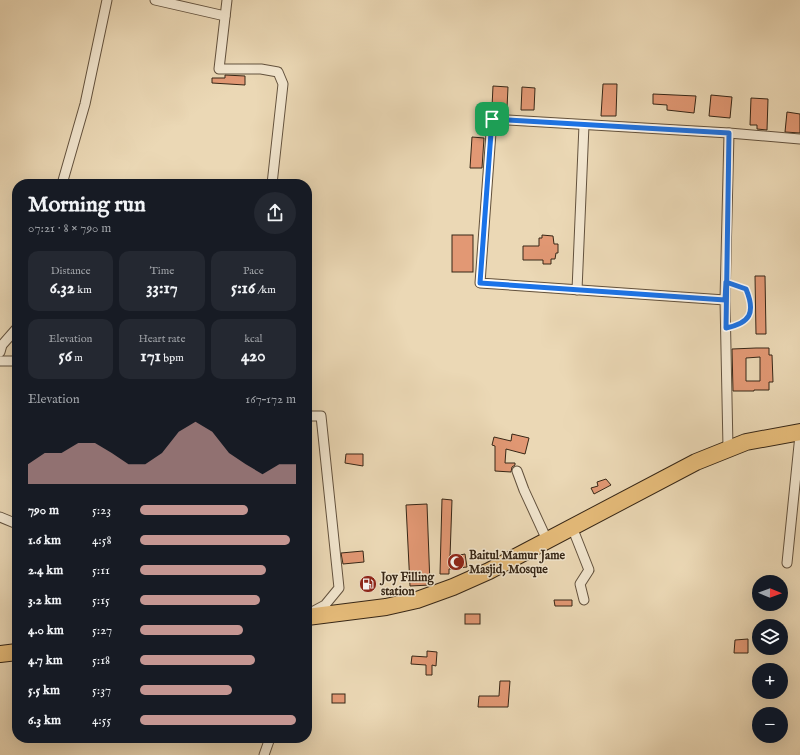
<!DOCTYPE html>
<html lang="en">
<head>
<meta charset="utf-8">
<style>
  :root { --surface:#171b24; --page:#242831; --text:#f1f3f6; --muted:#9ea1a6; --accent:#c59692 }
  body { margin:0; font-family:"IM FELL English",serif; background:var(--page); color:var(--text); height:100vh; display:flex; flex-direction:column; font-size:15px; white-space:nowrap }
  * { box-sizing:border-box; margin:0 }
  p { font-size:13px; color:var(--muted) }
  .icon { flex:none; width:22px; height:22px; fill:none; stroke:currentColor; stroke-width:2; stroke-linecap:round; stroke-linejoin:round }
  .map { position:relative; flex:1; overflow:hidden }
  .side { position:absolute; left:12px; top:179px; width:300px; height:564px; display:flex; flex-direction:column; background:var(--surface); border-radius:16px; box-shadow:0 4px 16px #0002 }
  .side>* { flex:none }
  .needle { width:26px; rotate:91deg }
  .controls { position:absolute; left:752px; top:575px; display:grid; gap:8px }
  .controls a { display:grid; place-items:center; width:36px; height:36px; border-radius:50%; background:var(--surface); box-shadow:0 4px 16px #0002; font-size:20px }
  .pin { position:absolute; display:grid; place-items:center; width:34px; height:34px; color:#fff; margin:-17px; border-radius:8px; box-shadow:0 2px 6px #0006 }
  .round { display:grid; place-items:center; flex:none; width:42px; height:42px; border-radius:21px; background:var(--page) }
  .headline { display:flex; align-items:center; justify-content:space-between; height:68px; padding:0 16px }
  h1 { font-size:22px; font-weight:800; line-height:30px }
  .metrics { display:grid; grid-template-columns:repeat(3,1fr); gap:6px; height:68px; padding:4px 16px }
  .metrics div { display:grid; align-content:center; border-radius:10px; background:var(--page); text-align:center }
  .metrics b { font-size:17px; font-weight:800 }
  .metrics small { font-size:11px; font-weight:400 }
  .metrics p { font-size:11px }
  .chart { height:112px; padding:8px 16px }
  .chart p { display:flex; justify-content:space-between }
  .chart svg { width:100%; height:72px; margin-top:4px; fill:var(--accent); opacity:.7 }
  ul { padding:0 16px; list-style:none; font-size:13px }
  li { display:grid; grid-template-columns:64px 48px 1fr; align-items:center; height:30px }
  li i { height:10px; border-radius:5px; background:var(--accent) }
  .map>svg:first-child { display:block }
  .building { fill:#e29874; stroke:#362616; fill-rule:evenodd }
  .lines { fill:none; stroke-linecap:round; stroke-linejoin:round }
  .lane-casing { stroke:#63523e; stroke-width:6 }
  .street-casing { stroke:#63523e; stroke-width:11 }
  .highway-casing { stroke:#362616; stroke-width:18 }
  .lane { stroke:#f2e6cf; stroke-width:4.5 }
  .street { stroke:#f2e6cf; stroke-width:9 }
  .highway { stroke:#e6bc7a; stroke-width:16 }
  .route-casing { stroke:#fff; stroke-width:8 }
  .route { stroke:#1a73e8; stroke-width:5 }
  .labels { text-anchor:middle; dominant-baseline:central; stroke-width:3; stroke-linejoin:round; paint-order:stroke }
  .poi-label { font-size:12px; font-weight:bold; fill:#362616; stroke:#f2e6cf; text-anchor:start }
</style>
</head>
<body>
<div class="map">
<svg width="800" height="755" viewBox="0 0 800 755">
  <rect width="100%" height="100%" fill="#ebd8b5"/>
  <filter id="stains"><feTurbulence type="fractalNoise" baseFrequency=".005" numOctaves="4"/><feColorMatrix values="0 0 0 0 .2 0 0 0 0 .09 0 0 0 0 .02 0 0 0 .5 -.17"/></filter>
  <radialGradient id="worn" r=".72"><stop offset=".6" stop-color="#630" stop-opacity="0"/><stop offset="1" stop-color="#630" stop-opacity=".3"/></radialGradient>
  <g class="building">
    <polygon points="225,75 245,76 245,85 212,83 212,78 225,78"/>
    <polygon points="603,84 617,84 616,116 601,116"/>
    <polygon points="493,86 508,87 507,108 492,107"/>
    <polygon points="522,87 535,88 534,110 521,110"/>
    <polygon points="653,94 696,96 694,113 667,110 667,105 653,104"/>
    <polygon points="711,95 732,97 730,118 709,116"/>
    <polygon points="751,98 768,99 767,130 757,129 757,125 750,125"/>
    <polygon points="787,112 800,114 800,133 785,132"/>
    <polygon points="472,137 484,138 482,168 470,168"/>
    <rect x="452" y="235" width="21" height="37"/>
    <polygon points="542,235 553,236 554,244 558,244 558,253 556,253 555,259 551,259 551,264 543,264 543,260 523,260 523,246 539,246 539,238 542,238"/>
    <polygon points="755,276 765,276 766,334 756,334"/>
    <path d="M 756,348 L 769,348 L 769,355 L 772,355 L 773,382 L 769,382 L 769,390 L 754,390 L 754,391 L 733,391 L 732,349 ZM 760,357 L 760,381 L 746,381 L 746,358 Z"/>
    <polygon points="512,434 529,438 525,454 506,449 505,463 515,463 515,465 512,467 511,472 495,471 495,446 492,445 494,437 511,441"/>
    <polygon points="346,454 363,454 363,466 345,463"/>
    <polygon points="606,479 611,485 594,494 591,488 598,486 597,482"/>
    <polygon points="442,499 452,500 450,557 465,554 467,567 449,569 449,574 440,574"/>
    <polygon points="427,504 430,585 410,586 406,505"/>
    <polygon points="363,551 364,562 343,564 341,553"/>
    <polygon points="554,600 572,600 572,606 555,606"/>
    <rect x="465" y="614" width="15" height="10"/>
    <polygon points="748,639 748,653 734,653 735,640"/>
    <polygon points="427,651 437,652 436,666 432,665 432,675 426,675 426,665 411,664 412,656 427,657"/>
    <polygon points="500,681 510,681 508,707 478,707 479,696 499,696"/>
    <rect x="332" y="694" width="13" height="9"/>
  </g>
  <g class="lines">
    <defs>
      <path id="lane" d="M 726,328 C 750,323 756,313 746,289 L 726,282"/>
      <g id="street">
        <polyline points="155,0 225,16"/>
        <polyline points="227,0 219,69 261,69 278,72 283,84 272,184"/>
        <polyline points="729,133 800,139"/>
        <polyline points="62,184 85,104 107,0"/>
        <polyline points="577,290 584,125"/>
        <polyline points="725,300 480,283 492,119 729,133 725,300 728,448"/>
        <polyline points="0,352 2,345 17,328"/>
        <polyline points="0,361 17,361"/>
        <polyline points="307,416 321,416 339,588 325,605 312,612"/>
        <polyline points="517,471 524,490 547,540"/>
        <polyline points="0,517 17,524"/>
        <polyline points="572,527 589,570 580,584 584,600"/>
        <polyline points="787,563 800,435"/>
        <polyline points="264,755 270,738"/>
      </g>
      <g id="highway">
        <polyline points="307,617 386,607 417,600 453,587 489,571 696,462 746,442 800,432"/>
        <polyline points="0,654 17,652"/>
      </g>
    </defs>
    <use href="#lane" class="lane-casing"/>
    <use href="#street" class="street-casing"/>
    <use href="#highway" class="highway-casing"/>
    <use href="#lane" class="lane"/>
    <use href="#street" class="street"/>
    <use href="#highway" class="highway"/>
  </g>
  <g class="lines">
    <defs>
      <path id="route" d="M 492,119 L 729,133 L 726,328 C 750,323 756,313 746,289 L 726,282 L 725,300 L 480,283 L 492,119"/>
    </defs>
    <use href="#route" class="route-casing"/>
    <use href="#route" class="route"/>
  </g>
  <defs>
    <symbol id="mosque-disc" viewBox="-11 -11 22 22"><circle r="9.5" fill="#8f2418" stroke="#f2e6cf"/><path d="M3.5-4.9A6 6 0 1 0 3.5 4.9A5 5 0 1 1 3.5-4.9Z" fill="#fff"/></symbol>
    <symbol id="fuel-disc" viewBox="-11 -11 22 22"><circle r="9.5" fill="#8f2418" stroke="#f2e6cf"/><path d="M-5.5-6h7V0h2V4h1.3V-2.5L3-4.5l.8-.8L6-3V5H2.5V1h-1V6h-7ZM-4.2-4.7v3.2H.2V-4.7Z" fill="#fff"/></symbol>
  </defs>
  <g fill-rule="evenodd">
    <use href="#mosque-disc" x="446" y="552" width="20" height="20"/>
    <use href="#fuel-disc" x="358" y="574" width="20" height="20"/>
  </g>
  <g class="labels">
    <g class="poi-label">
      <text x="469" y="555">Baitul Mamur Jame<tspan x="469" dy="14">Masjid, Mosque</tspan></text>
      <text x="381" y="577">Joy Filling<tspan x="381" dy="14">station</tspan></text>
    </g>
  </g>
  <rect width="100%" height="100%" filter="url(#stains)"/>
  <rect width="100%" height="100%" fill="url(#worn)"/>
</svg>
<div class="controls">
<a><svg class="needle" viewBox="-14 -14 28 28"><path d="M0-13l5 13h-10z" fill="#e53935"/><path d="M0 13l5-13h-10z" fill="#9ea1a6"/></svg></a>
<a><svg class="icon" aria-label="layers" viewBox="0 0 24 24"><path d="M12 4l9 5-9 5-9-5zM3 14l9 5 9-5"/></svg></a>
<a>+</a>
<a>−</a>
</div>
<div class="pin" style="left:492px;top:119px;background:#1e9e55"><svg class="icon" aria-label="arrive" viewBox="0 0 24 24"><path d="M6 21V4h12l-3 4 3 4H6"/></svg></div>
<section class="side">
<div class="headline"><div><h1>Morning run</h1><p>07:21 · 8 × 790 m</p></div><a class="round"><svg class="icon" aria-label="share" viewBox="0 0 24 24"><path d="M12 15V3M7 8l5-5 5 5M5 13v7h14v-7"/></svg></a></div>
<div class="metrics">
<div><p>Distance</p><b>6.32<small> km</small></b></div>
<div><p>Time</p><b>33:17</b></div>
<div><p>Pace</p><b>5:16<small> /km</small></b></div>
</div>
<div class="metrics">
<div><p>Elevation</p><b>56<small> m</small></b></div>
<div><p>Heart rate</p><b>171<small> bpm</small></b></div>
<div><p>kcal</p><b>420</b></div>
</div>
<div class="chart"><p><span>Elevation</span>167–172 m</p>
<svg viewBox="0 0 160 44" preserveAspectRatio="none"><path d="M0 44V32L10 25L20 25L30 19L40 19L50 25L60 32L70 32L80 25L90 12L100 6L110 12L120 25L130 32L140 38L150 32L160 32V44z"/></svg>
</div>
<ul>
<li><b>790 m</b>5:23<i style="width:69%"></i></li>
<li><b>1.6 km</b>4:58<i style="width:96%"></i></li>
<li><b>2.4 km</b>5:11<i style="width:81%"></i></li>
<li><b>3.2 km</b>5:15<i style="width:77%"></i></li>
<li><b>4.0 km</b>5:27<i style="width:66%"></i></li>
<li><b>4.7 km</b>5:18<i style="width:74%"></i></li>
<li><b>5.5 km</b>5:37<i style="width:59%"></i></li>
<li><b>6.3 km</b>4:55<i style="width:100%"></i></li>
</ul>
</section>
</div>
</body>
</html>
